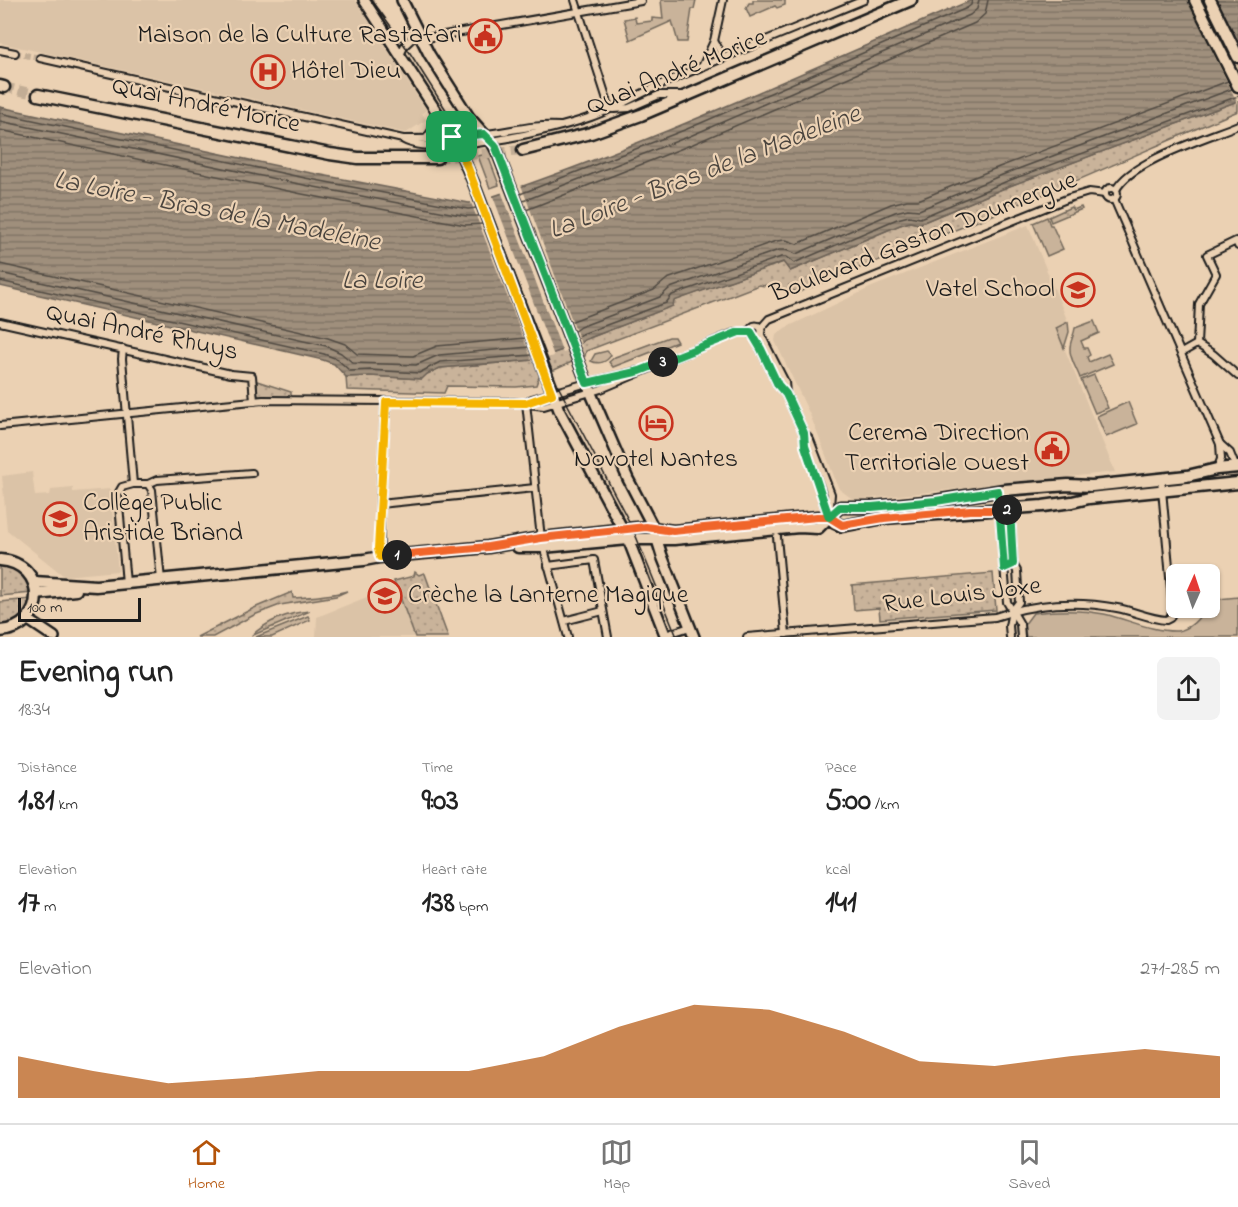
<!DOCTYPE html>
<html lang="en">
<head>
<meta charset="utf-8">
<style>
  :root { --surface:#fff; --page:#f2f2f2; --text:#222; --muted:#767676; --line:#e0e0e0; --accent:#b45309 }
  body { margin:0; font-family:"Indie Flower",sans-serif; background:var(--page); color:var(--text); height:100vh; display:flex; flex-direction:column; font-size:22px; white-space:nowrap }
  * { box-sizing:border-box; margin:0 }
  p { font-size:20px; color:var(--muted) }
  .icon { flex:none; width:33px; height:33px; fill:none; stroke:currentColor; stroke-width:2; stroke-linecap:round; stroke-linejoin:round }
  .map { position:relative; height:637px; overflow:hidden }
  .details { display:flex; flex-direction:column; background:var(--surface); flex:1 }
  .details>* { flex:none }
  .needle { width:39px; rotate:3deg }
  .tools { position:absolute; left:1166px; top:564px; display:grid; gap:12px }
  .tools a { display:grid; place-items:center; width:54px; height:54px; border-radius:9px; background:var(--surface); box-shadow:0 2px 4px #0004; font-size:30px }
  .scale { position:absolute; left:18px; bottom:15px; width:123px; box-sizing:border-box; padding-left:6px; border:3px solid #1c1c1c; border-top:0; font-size:16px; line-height:21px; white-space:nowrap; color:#1c1c1c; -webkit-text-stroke:4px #ebd1b3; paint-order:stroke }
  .pin { position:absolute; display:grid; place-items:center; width:51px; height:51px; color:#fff; margin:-26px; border-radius:12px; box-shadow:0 3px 9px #0006 }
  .km { position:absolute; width:30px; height:30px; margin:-15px; border-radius:50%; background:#222; color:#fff; font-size:16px; line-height:30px; text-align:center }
  .round { display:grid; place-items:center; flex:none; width:63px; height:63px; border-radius:9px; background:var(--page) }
  .overview { display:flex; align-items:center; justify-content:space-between; height:102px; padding:0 18px }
  h1 { font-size:33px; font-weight:800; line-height:45px }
  .stats { display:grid; grid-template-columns:repeat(3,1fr); gap:9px; height:102px; padding:6px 18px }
  .stats div { display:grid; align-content:center }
  .stats b { font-size:30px; font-weight:800 }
  .stats small { font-size:16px; font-weight:400 }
  .stats p { font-size:16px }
  .chart { height:168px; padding:12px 18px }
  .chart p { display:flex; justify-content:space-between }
  .chart svg { width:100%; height:108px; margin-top:6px; fill:var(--accent); opacity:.7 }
  .menu { display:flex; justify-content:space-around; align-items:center; height:84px; border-top:2px solid var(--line); background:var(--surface); font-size:16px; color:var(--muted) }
  .menu a { display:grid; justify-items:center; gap:3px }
  .menu .active { color:var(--accent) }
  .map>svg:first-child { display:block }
  .built { fill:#dbc3a7 }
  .grass { fill:url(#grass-dots); stroke:#72685b; stroke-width:1.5 }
  .garden { fill:#c9b39a; stroke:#72685b; stroke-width:1.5 }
  .water { fill:url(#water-rules); stroke:#6b6156; stroke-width:1.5 }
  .pier { fill:#ebd1b3 }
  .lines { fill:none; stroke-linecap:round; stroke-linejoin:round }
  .shore { stroke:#504a42; stroke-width:1.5 }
  .street-tunnel { stroke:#c2ad95; stroke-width:6; stroke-dasharray:6 3; stroke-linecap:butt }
  .primary-tunnel { stroke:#c2ad95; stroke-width:10; stroke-dasharray:10 5; stroke-linecap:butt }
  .street-casing { stroke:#1c1c1c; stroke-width:10 }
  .secondary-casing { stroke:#1c1c1c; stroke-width:14 }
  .primary-casing { stroke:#1c1c1c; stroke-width:15 }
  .street { stroke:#ebd1b3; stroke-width:6 }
  .secondary { stroke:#ebd1b3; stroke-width:9 }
  .primary { stroke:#ebd1b3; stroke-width:10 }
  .tram { stroke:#1c1c1c; stroke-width:1.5 }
  .secondary-bridge-casing { stroke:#1c1c1c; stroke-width:14; stroke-linecap:butt }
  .secondary-bridge { stroke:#ebd1b3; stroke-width:9 }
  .split-1-casing { stroke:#fff; stroke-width:12 }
  .split-2-casing { stroke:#fff; stroke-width:12 }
  .split-3-casing { stroke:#fff; stroke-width:12 }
  .split-4-casing { stroke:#fff; stroke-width:12 }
  .split-1 { stroke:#f5b400; stroke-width:8 }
  .split-2 { stroke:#f0652b; stroke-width:8 }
  .split-3 { stroke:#22a559; stroke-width:8 }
  .split-4 { stroke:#22a559; stroke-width:8 }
  .labels { text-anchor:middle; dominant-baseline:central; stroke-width:4.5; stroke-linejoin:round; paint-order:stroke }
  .poi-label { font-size:26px; fill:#1c1c1c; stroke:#ebd1b3; text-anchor:end }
  .street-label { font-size:26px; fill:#1c1c1c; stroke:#ebd1b3 }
  .water-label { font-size:27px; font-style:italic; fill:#4a443e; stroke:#ebd1b3 }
</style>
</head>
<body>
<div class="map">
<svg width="1238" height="637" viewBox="0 0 1238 637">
  <defs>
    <pattern id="grass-dots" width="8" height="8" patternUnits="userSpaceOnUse" patternTransform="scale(1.5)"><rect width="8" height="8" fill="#c9b39a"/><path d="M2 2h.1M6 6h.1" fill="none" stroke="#ac9984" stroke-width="1.8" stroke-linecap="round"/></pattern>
    <pattern id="water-rules" width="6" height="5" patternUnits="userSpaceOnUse" patternTransform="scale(1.5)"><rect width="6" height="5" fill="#9f8f7c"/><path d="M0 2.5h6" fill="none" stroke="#817465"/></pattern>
  </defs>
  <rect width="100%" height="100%" fill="#ebd1b3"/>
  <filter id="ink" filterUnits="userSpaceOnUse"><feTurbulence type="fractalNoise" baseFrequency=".0167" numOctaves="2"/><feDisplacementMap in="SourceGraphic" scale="12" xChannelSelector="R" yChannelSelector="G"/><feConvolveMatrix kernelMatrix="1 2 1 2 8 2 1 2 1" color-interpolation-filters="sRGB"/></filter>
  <g filter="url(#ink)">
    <g class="built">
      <polygon points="0,0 355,0 426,110 422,113 426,120 406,133 0,43"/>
      <polygon points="1028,225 1068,322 1056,328 1115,472 854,500 839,489 811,417 775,341 776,335 785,328 872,287"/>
      <polygon points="32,472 35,496 50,495 51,490 73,488 73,492 110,489 118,571 64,576 7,530 2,476"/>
      <polygon points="394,581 415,637 316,637 317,617 372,595 370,590"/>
    </g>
    <g class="grass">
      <path d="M 1238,101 L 1238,111 C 1166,141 1095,174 1023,203 L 1016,204 L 1013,202 L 1008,204 L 1008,209 L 799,292 L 759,285 L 586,351 L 585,356 L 539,377 L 536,385 L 516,387 L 447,386 L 444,393 L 347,390 L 346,377 L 370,376 L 421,379 L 427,374 L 440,368 L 533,360 L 580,344 L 584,340 L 672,306 L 673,301 L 784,262 L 790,271 L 900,225 L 910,222 L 919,224 L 1007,187 Z"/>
      <polygon points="1071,207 1073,210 1081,207 1082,209 1051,222 1049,217"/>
      <polygon points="257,381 291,392 291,397 257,396"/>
      <path d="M 0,563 C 18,565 26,578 32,593 L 0,596 Z"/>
      <polygon points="415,572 419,575 424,573 425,574 448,637 415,637 394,581 414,576"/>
      <polygon points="993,573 996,610 880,619 879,608 854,610 852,585"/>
      <path d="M 347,591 L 336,596 L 280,605 L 254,615 L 213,637 L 197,637 L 254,608 L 292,592 L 293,598 C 312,597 328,596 347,591 Z"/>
      <path d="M 31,599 C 27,617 16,622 0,626 L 0,602 Z"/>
      <path d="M 310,611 L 251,636 C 269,620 287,613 310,611 Z"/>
    </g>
    <g class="garden">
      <polygon points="661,0 696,0 694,9 692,9 687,42 678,42 672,21 630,40 624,19 635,17 636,23 652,21 652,18 663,19"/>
      <polygon points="753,0 785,0 785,5 777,8 775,6 750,17 746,8 749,3 753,3"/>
      <polygon points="482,155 489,158 499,185 490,188 478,156"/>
      <polygon points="1047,217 1050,225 1052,225 1063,249 1047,256 1033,223"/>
      <path d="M 1094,321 L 1099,333 L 1081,341 L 1084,348 L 1087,348 L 1090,355 L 1087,357 L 1089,362 L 1108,354 L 1113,364 L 1080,378 C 1077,369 1069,358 1070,348 C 1070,341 1074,336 1075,328 Z"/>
      <polygon points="1068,322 1069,332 1064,348 1056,328"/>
      <polygon points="669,337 674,337 677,342 613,367 609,362 615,357"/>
      <path d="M 607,351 L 611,355 C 607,362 599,365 591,361 L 595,354 Z"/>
      <polygon points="1094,375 1108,408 1095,413 1081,380"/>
      <polygon points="1128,402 1137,424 1106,437 1097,416"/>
      <path d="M 1238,597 L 1238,637 L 1026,637 L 1024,625 L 1033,613 C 1057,610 1080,609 1104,614 C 1127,619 1153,632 1177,631 C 1189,630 1201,618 1204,608 L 1209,608 L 1209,600 Z"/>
      <polygon points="308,616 310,620 272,637 256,637"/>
    </g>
    <path class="water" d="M 972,0 L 1238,0 L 1238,101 L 1007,187 L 919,224 L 910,222 L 900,225 L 790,271 L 783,262 L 674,301 L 673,306 L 584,340 L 580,344 L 533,360 L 440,368 L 427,374 L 422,379 L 370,376 L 346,377 L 334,364 L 323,360 L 0,286 L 0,107 L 306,172 L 469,203 L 476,202 C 645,147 808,69 972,0 Z"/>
    <g class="pier">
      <polygon points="1187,0 1217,0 1238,44 1238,104"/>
      <polygon points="521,185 582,347 563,353 501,191"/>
      <polygon points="492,194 554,356 533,363 470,200"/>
    </g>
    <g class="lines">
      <g class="shore">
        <polyline points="0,113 305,178 468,209 477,208"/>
        <polyline points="0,121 304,185 466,216 479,216"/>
        <polyline points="0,130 302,194 465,225 483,224"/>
        <polyline points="520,194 687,129 967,8 971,5 972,0"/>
        <polyline points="523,201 690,136 970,15 977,9 979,0"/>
        <polyline points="526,210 693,144 975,23 985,14 988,0"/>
        <polyline points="0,264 328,338 345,344 357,354 413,356 437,346 526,338"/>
        <polyline points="0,273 326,346 341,353 353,363 416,365 439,355 529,347"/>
        <polyline points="0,281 324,354 337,359 350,371 370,370 419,373 440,362 532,355"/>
        <polyline points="570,322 654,290 667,279 776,241 786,240 797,244 891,204 907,200 918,200 999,167 1228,81"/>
        <polyline points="573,332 580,327 660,297 670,288 779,250 786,250 796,254 895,212 908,209 919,210 1002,175 1232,89"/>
        <polyline points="576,339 582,334 666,303 672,295 781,257 786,257 794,263 897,219 909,216 920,218 1005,182 1238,96"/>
      </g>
      <polyline class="street-tunnel" points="15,53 40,58"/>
      <g class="primary-tunnel">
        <polyline points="4,87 38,95"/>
        <polyline points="437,158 523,150"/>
      </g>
      <defs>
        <g id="street">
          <polyline points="575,0 610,109"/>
          <polyline points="421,39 641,1"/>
          <polyline points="714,41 724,58"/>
          <polyline points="0,50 15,53"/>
          <polyline points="400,55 405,45 418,33"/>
          <path d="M 40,58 L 403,139 C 430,139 459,138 486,134 C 511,131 535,124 560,126"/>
          <polyline points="702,67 714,41 723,0"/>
          <polyline points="614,109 629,108 659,95 682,95"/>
          <polyline points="426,139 432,130 435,110"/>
          <path d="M 404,140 C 437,158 555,130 591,117 C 617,108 641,93 666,82 C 731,54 798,27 864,0"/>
          <circle cx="1111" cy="194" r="6"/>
          <path d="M 1116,190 C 1130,161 1207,138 1238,125"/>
          <polyline points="1114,199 1220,444 1221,459 1217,469"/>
          <polyline points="0,322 231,374 252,376 254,401"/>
          <circle cx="756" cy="331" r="5.5"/>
          <polyline points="761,328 769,319 1069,198 1089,192 1105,194"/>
          <polyline points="761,335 785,382 786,394"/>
          <polyline points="755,337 778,385 786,394 804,433 810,440 831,494 829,517"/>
          <polyline points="1197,344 1199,304 1216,274 1207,255 1236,241 1238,246"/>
          <polyline points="1197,344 1213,354 1238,376"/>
          <polyline points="123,349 122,359 133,484"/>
          <polyline points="1181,353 1197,344"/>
          <polyline points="526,403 541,538 568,637"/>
          <polyline points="526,403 532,399 587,383 637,371"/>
          <polyline points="0,426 263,400 513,402 544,406 601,389 731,334 739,332 751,332"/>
          <path d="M 804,433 C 806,453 817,470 821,489 C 823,499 825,507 829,517"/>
          <polyline points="1220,444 1230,453 1236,468"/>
          <polyline points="148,484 157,480 252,473"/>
          <polyline points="998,491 1007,602 1020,624 1021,637"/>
          <polyline points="380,504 535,488"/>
          <polyline points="1010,509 1013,564 1017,571 1019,602 1012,611 1009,626 1010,637"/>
          <polyline points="777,537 786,634"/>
          <polyline points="380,557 380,504 386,402"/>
          <polyline points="548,566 594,560 608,637"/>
          <polyline points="126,583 118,494 122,487 133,484 148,484 152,490 161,580"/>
          <polyline points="564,621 603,611"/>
          <polyline points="665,635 690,627"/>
          <path d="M 747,637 L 995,617 C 1035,603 1075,600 1117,608 C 1134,611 1149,619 1166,620 L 1170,618 L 1173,610 L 1161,479"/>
        </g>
        <g id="secondary">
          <polyline points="364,0 444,123 459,149"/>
          <polyline points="402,0 429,54 469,117 493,144"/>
          <polyline points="498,154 590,391 628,479 653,527 662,556 694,637"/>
          <polyline points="474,184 559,410 628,539 666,637"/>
          <polyline points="27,619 54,637"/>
        </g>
        <g id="primary">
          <polyline points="1195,0 1238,86"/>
          <polyline points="1210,0 1238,57"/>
          <polyline points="0,86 4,87"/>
          <polyline points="38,95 330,154 358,158 437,158"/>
          <polyline points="523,150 591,133 641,115 911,0"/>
          <polyline points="518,547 543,547 628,539 674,539 799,527 818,528 829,517 835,523 842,526 884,518 1043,506 1072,502 1089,498 1238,483"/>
          <path d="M 0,560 C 48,563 48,628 0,631"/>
          <polyline points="34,582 96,586 364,560 380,557 488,547 541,538 646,527 673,531 817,517 829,517 840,507 872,507 935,501 1004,490 1068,485 1092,486 1187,476 1217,469 1238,467"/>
          <polyline points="36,594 76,590"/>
        </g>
      </defs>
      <use href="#street" class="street-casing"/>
      <use href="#secondary" class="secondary-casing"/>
      <use href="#primary" class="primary-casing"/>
      <use href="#street" class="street"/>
      <use href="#secondary" class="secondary"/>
      <use href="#primary" class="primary"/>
      <polyline class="tram" points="372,0 410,53 460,132 558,386 633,529 677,637"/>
      <defs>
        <g id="secondary-bridge">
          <polyline points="493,144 498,154"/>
          <polyline points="459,149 474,184"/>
        </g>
      </defs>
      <use href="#secondary-bridge" class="secondary-bridge-casing"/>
      <use href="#secondary-bridge" class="secondary-bridge"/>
    </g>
  </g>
  <g class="lines" filter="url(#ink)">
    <defs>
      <polyline id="split-1" points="397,555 380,557 378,549 386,402 526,403 552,394 468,168 452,137"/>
      <polyline id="split-2" points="397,555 488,547 541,538 646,527 673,531 817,517 829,517 842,525 884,518 970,510 1007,510"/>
      <polyline id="split-3" points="663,362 739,332 751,332 761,349 778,385 786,394 804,433 805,446 829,517 840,507 872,507 936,501 998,491 1004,568 1013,564 1010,509 1007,510"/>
      <polyline id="split-4" points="452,137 484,134 495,145 587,383 640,371 663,362"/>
    </defs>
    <use href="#split-1" class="split-1-casing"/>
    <use href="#split-2" class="split-2-casing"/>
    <use href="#split-3" class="split-3-casing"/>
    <use href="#split-4" class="split-4-casing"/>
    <use href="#split-1" class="split-1"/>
    <use href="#split-2" class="split-2"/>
    <use href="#split-3" class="split-3"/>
    <use href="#split-4" class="split-4"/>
  </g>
  <defs>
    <symbol id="civic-ring" viewBox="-11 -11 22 22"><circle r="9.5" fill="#ebd1b3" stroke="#c8321e" stroke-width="1.5"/><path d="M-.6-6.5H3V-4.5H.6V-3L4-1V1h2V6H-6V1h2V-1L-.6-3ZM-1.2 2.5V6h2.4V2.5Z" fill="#c8321e"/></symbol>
    <symbol id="hospital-ring" viewBox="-11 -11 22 22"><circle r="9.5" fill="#ebd1b3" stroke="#c8321e" stroke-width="1.5"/><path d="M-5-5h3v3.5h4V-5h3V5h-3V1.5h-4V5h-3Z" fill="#c8321e"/></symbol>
    <symbol id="university-ring" viewBox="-11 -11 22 22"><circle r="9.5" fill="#ebd1b3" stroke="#c8321e" stroke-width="1.5"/><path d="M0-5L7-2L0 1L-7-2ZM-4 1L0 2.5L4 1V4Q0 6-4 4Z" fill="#c8321e"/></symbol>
    <symbol id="hotel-ring" viewBox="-11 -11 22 22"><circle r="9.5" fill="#ebd1b3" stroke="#c8321e" stroke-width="1.5"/><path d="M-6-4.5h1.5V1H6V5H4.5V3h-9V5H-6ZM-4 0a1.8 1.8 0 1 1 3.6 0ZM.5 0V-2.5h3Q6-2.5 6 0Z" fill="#c8321e"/></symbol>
    <symbol id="school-ring" viewBox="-11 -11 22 22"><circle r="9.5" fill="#ebd1b3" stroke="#c8321e" stroke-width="1.5"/><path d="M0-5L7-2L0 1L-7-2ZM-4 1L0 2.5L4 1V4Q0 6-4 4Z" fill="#c8321e"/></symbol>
  </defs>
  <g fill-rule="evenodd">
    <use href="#civic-ring" x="466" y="17" width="38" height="38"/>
    <use href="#hospital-ring" x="249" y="53" width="38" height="38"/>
    <use href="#university-ring" x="1059" y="271" width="38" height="38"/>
    <use href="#hotel-ring" x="637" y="404" width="38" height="38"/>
    <use href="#civic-ring" x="1033" y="430" width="38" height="38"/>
    <use href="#school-ring" x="41" y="500" width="38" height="38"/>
    <use href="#school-ring" x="366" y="577" width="38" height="38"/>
  </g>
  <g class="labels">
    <g class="poi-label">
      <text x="462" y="36">Maison de la Culture Rastafari</text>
      <text x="291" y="72" text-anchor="start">Hôtel Dieu</text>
      <text x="1055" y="290">Vatel School</text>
      <text x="1029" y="434">Cerema Direction<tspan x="1029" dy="30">Territoriale Ouest</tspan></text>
      <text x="656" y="460" text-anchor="middle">Novotel Nantes</text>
      <text x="83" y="504" text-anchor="start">Collège Public<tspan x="83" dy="30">Aristide Briand</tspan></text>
      <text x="408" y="596" text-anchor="start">Crèche la Lanterne Magique</text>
    </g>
    <g class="street-label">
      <text transform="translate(677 73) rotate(-22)">Quai André Morice</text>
      <text transform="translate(206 106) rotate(12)">Quai André Morice</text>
      <text transform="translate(924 238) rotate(-21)">Boulevard Gaston Doumergue</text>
      <text transform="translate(142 333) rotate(12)">Quai André Rhuys</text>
      <text transform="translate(962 596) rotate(-7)">Rue Louis Joxe</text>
    </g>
    <g class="water-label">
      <text transform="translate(705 173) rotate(-21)">La Loire - Bras de la Madeleine</text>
      <text transform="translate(217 212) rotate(11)">La Loire - Bras de la Madeleine</text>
      <text x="382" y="281">La Loire</text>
    </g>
  </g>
</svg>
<div class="tools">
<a><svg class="needle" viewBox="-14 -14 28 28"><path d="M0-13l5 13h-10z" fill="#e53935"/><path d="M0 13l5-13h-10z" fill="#767676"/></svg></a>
</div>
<div class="scale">100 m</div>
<div class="pin" style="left:452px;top:137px;background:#1e9e55"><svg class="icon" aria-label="arrive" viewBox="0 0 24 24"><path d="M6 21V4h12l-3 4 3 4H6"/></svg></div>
<b class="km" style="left:397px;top:555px">1</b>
<b class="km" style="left:1007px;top:510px">2</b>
<b class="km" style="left:663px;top:362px">3</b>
</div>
<section class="details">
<div class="overview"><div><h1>Evening run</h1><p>18:34</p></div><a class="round"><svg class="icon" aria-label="share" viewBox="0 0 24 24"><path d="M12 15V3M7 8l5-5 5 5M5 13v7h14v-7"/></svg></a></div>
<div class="stats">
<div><p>Distance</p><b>1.81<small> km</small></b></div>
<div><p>Time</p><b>9:03</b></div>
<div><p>Pace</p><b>5:00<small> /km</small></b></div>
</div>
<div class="stats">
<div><p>Elevation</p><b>17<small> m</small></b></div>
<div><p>Heart rate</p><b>138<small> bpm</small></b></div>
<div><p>kcal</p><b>141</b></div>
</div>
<div class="chart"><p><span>Elevation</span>271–285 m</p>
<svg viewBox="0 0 160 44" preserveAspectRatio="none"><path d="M0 44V27L10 33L20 38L30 36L40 33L50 33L60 33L70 27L80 15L90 6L100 8L110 17L120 29L130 31L140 27L150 24L160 27V44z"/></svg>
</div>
</section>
<nav class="menu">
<a class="active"><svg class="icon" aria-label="home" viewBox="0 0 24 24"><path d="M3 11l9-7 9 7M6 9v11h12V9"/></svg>Home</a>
<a><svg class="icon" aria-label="map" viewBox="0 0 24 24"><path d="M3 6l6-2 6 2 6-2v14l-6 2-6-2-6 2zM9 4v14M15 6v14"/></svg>Map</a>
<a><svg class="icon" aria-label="saved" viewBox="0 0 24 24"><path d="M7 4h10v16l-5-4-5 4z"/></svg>Saved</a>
</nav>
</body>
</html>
